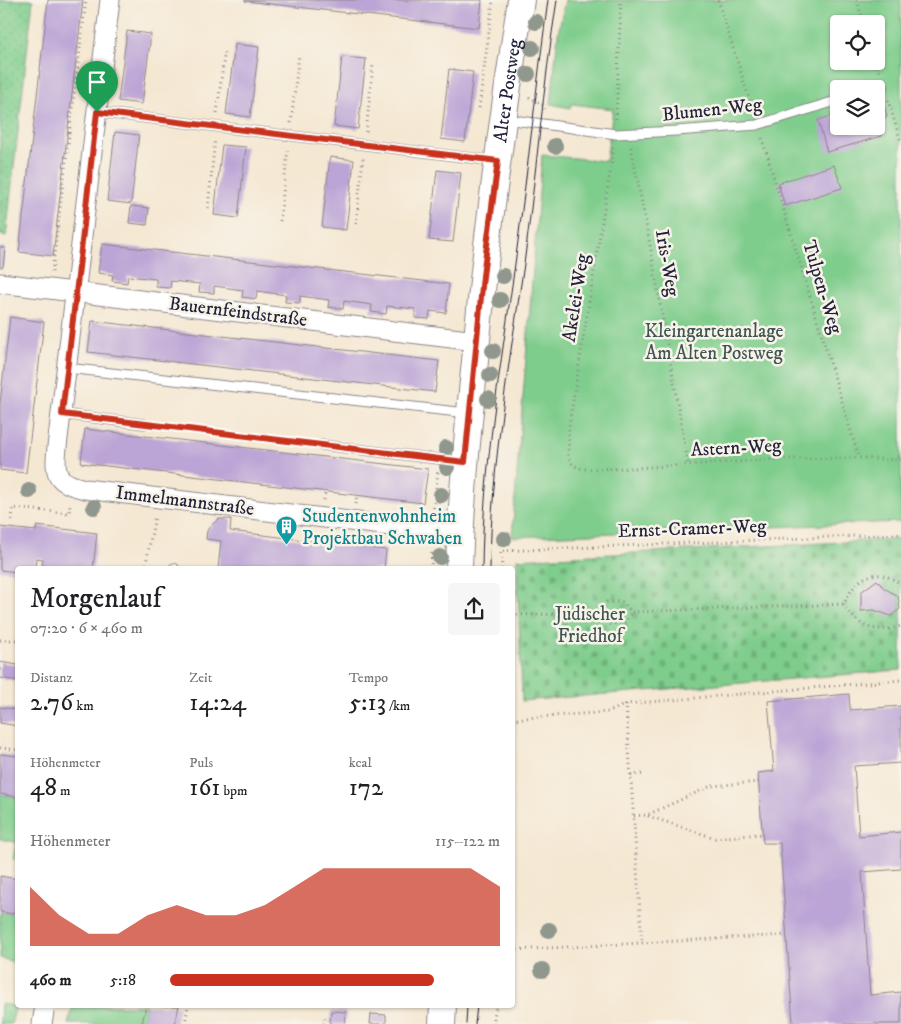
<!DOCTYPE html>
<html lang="de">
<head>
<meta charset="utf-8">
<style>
  :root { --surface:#fff; --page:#f6f6f6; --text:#202124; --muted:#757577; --accent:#c8321e }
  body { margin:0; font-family:"IM FELL DW Pica",serif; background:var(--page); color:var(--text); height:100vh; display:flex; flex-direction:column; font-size:19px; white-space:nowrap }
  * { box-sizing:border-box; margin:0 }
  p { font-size:16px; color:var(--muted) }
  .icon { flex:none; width:28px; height:28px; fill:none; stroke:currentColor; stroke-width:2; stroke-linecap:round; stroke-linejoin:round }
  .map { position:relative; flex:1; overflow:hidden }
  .drawer { position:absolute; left:15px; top:566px; width:500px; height:442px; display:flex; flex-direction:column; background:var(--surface); border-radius:5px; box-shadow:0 1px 4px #0004 }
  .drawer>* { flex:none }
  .tools { position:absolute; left:830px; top:15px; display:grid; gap:10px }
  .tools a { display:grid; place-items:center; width:55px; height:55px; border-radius:5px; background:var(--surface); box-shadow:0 1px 4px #0004; font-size:25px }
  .pin { position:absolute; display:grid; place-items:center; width:42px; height:42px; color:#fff; margin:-51px -21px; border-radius:50% 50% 50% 0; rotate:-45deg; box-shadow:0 0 5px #0007 }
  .pin .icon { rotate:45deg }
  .round { display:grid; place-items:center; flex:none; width:52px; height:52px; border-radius:5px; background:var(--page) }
  .summary { display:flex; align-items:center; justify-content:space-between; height:85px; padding:0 15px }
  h1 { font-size:28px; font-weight:600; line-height:38px }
  .metrics { display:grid; grid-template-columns:repeat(3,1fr); gap:8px; height:85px; padding:5px 15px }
  .metrics div { display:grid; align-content:center }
  .metrics b { font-size:25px; font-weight:600 }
  .metrics small { font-size:14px; font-weight:400 }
  .metrics p { font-size:14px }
  .chart { height:140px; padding:10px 15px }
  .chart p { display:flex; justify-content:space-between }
  .chart svg { width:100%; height:90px; margin-top:5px; fill:var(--accent); opacity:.7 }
  ul { padding:0 15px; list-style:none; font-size:16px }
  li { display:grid; grid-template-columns:80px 60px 1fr; align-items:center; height:38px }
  li i { height:12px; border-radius:6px; background:var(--accent) }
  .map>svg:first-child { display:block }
  .green { fill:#7fcd8c; stroke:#507864; fill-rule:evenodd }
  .cemetery { fill:url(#cemetery-stones); stroke:#507864 }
  .park { fill:url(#park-dots); stroke:#507864 }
  .building { fill:#bba4d6 }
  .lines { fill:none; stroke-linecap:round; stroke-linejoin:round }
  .lane-casing { stroke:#8c8587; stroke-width:11 }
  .street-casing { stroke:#8c8587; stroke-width:21 }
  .secondary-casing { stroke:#8c8587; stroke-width:28 }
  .path { stroke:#8c8587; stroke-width:3; stroke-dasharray:1 4; stroke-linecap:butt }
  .lane { stroke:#fff; stroke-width:9 }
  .street { stroke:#fff; stroke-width:19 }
  .secondary { stroke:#fff; stroke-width:26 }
  .tram { stroke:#22223b; stroke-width:1 }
  .tree { fill:#90978d }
  .route-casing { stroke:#fff; stroke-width:10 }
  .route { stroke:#c8321e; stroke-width:6 }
  .labels { text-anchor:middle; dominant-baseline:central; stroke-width:5; stroke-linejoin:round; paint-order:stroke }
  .street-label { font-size:19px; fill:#22223b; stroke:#f7f3e8 }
  .park-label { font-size:19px; fill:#3e5553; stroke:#f7f3e8 }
  .culture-label { font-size:19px; fill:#0d838f; stroke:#f7f3e8; text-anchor:start }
</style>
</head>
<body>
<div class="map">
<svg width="901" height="1024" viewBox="0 0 901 1024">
  <defs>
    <pattern id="cemetery-stones" width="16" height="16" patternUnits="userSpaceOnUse" patternTransform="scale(1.25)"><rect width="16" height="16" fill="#7fcd8c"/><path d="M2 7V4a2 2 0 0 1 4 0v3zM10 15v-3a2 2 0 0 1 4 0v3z" fill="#6db07a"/></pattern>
    <pattern id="park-dots" width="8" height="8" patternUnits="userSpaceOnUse" patternTransform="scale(1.25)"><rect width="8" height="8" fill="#7fcd8c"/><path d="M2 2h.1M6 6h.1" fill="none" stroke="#6db07a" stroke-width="1.8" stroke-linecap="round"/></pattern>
  </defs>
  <rect width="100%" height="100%" fill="#f7f3e8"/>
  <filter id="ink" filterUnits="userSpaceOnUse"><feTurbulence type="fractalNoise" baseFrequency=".02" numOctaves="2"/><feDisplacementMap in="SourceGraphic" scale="10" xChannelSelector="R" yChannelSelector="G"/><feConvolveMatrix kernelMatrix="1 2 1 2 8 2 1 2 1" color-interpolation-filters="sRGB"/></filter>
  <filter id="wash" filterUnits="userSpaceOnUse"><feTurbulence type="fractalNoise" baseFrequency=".0096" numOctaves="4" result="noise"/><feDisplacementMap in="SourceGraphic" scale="20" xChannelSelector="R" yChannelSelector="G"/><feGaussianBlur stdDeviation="1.12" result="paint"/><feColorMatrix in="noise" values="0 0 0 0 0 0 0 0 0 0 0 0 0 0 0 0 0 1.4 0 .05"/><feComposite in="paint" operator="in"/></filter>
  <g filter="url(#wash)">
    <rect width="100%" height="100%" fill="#f5e8d3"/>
    <g class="green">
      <path d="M 565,0 L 901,0 L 901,522 L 512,537 L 542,155 L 606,161 L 613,109 L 572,104 L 570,108 L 551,104 L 558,34 ZM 839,24 L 876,24 L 876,61 L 839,61 ZM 839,89 L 876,89 L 876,126 L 839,126 Z"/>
      <polygon points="0,794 17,797 17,860 13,859 16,842 0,839"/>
      <polygon points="17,894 17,963 0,958 0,912 14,914"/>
      <polygon points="1,1004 16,1006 11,1024 0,1024"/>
      <polygon points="73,1006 146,1006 142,1024 68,1024"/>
    </g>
    <polygon class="cemetery" points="901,539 901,670 522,701 517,559"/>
    <polygon class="park" points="0,0 33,0 6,236 0,235"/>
    <g id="blocks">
      <g class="building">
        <polygon points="48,0 83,0 53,256 19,252"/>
        <polygon points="245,0 482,0 479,28 245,1"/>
        <polygon points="127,31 151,34 142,104 118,101"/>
        <polygon points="235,44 259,47 250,117 226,114"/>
        <polygon points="342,57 366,59 358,129 334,126"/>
        <polygon points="449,69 473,72 465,142 441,139"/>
        <polygon points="883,101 887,117 877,120 882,136 827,152 818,120 839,114 839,126 876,126 876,103"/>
        <polygon points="115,132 139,135 131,204 107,201"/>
        <polygon points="222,145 246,147 238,218 214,215"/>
        <polygon points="330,157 354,160 346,230 322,227"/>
        <polygon points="834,165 842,188 785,206 778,183"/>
        <polygon points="437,170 461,173 453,242 429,240"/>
        <polygon points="131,206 149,208 147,225 129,223"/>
        <polygon points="102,244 449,284 446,313 430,311 429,319 415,318 415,309 387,306 386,314 371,312 372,305 344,301 343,309 328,307 329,300 300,296 300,303 285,302 286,295 257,291 256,299 242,297 243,290 214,286 214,293 199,292 200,284 171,281 170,288 156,287 156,279 128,276 127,283 112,281 113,275 98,273"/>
        <polygon points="0,247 5,248 3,267 0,267"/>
        <polygon points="10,317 44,322 26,473 0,470 0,403"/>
        <polygon points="92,321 439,361 435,392 88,352"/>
        <polygon points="85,429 428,469 423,503 81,463"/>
        <polygon points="219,519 231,519 230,531 386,550 384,569 218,569 221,541 206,539 207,531 210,526"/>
        <polygon points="37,526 97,533 93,569 72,569 42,565 43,559 36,558 35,569 18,569 18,572 0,570 0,527 36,531"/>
        <polygon points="877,580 884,588 898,596 900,609 891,616 874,610 861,611 861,592"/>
        <polygon points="0,662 18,665 18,681 0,678"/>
        <polygon points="849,694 850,710 901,706 901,763 854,766 859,836 901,832 901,869 862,872 870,995 901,992 901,1024 793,1024 780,843 763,843 758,773 774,771 768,701"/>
        <polygon points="0,707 18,710 18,726 0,723"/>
        <polygon points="0,754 18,756 18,797 0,794"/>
        <polygon points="0,876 18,879 18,894 14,914 0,912"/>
        <polygon points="146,1006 179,1006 175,1024 142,1024"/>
        <polygon points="331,1011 346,1012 345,1024 330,1024"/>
        <polygon points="371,1014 386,1015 386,1024 370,1024"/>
      </g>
    </g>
  </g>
  <g filter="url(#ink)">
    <use href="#blocks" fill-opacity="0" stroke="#8c8587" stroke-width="1"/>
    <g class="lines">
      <defs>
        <g id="lane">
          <polyline points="874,89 883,86"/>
          <polyline points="97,112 496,161"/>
          <polyline points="506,119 616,134 676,131 757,125 839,100"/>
          <polyline points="67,368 467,413"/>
          <polyline points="62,414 144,424"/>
          <polyline points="322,445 463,462"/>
          <polyline points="174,568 174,569"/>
        </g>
        <g id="street">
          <path d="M 110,0 L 57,447 C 54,476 56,482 85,489 L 432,531 L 460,536"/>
          <polyline points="0,283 476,341"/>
          <polyline points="42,1024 45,1006"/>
        </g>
        <g id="secondary">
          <path id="s1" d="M 459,569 C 461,499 468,430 475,361 C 486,240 502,120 521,0"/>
          <polyline points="442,1024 443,1006"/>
        </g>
      </defs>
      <use href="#lane" class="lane-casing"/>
      <use href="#street" class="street-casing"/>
      <use href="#secondary" class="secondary-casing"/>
      <g class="path">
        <polyline points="718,0 753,111"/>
        <polyline points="857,0 864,24"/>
        <polyline points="876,61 879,72"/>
        <polyline points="529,97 543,105 545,109"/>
        <polyline points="888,100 901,142"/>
        <polyline points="479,108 493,0"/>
        <polyline points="217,113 225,49"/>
        <polyline points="616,119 621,0"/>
        <polyline points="291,123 299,54"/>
        <polyline points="366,132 373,65"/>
        <polyline points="762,138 859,458"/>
        <polyline points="631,147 648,234 688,463"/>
        <polyline points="614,148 569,426 568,458 573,465 582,469 635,468 781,459 859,458 901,460"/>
        <polyline points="208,208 215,139"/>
        <polyline points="280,221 288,149"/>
        <polyline points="356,224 363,158"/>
        <polyline points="52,272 86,0"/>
        <polyline points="157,425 310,443"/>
        <polyline points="324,500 325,491"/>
        <polyline points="356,504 357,495"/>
        <polyline points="433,513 438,472"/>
        <polyline points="12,520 13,508 69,513 70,505"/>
        <polyline points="145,569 155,516"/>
        <polyline points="431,569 432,550"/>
        <polyline points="502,569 501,551 901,534"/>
        <path d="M 844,604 C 856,627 876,634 901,626"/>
        <polyline points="599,613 609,624 624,623 632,612"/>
        <path d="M 512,615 L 599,613 L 607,602 L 622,602 L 632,612 L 844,604 C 856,577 874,565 901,584"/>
        <polyline points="0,640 18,640"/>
        <polyline points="626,704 642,943"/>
        <polyline points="512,720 524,718 609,712 626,704 901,680"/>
        <polyline points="0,748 18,750"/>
        <polyline points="631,775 644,774"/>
        <polyline points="634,816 647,815 711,786 758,782"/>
        <polyline points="648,816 715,838 762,834"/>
        <polyline points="512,950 787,935"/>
        <polyline points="185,1024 188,1006"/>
        <polyline points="324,1024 325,1016"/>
        <polyline points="493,1024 496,1006"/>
      </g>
      <use href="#lane" class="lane"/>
      <use href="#street" class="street"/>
      <use href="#secondary" class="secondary"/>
      <g class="tram">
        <path d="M 482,569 C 483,466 501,365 515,264 C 527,176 536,88 548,0"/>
        <path d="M 490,569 C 491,466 509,365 524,264 C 536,176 543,87 557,0"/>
        <polyline points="466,1024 467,1006"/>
        <polyline points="475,1024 477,1006"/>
      </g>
    </g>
    <g class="tree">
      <circle cx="536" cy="22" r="8"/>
      <circle cx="532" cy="48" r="8"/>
      <circle cx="528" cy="74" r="8"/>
      <circle cx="555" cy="146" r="8"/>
      <circle cx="503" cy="276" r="8"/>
      <circle cx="500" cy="300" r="8"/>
      <circle cx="493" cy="351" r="8"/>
      <circle cx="490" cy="375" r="8"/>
      <circle cx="488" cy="399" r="8"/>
      <circle cx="446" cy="448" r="8"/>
      <circle cx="447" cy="467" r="8"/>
      <circle cx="29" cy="491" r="8"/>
      <circle cx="441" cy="495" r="8"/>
      <circle cx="94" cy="507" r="8"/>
      <circle cx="504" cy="539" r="8"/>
      <circle cx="440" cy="557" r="8"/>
      <circle cx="549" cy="930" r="8"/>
      <circle cx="542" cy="970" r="8"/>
    </g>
  </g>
  <g class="lines" filter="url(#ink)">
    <defs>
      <polygon id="route" points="97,112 498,161 483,276 465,462 62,414"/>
    </defs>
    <use href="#route" class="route-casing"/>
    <use href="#route" class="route"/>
  </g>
  <defs>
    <symbol id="building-pin" viewBox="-11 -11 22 30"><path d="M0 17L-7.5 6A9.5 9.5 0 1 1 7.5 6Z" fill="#0f9aa8" stroke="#f7f3e8"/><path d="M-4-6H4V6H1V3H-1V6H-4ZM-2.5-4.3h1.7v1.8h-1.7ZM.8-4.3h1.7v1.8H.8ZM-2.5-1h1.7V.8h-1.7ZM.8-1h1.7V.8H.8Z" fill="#fff"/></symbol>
  </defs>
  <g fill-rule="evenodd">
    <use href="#building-pin" x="274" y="514" width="25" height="34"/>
  </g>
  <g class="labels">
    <g class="street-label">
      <text stroke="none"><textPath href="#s1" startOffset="481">Alter Postweg</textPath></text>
      <text transform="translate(712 110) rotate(-6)">Blumen-Weg</text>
      <text transform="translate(667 263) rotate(80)">Iris-Weg</text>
      <text transform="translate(822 287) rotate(73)">Tulpen-Weg</text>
      <text transform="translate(576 298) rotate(-81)">Akelei-Weg</text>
      <text transform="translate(238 312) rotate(7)">Bauernfeindstraße</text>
      <text transform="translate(736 448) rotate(-3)">Astern-Weg</text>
      <text transform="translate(185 501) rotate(7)">Immelmannstraße</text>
      <text transform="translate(692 529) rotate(-2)">Ernst-Cramer-Weg</text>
    </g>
    <g class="park-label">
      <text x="714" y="331">Kleingartenanlage<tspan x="714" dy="22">Am Alten Postweg</tspan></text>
      <text x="590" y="614">Jüdischer<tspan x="590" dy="22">Friedhof</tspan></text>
    </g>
    <g class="culture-label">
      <text x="302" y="516">Studentenwohnheim<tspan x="302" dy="22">Projektbau Schwaben</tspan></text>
    </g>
  </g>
</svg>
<div class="tools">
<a><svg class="icon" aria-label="locate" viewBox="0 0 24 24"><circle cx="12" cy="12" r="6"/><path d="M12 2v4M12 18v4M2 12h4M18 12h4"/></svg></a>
<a><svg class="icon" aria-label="layers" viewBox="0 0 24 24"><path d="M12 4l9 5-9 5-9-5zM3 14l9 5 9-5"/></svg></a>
</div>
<div class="pin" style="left:97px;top:112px;background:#1e9e55"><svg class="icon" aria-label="arrive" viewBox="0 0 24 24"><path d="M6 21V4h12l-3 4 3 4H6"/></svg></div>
<section class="drawer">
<div class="summary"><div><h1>Morgenlauf</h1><p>07:20 · 6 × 460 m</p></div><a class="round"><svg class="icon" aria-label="share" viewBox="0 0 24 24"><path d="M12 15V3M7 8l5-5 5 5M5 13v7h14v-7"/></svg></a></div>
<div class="metrics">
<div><p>Distanz</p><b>2.76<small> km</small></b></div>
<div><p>Zeit</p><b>14:24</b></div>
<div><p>Tempo</p><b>5:13<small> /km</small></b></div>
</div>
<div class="metrics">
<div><p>Höhenmeter</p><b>48<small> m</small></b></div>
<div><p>Puls</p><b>161<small> bpm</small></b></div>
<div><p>kcal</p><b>172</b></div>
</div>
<div class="chart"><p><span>Höhenmeter</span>115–122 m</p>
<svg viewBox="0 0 160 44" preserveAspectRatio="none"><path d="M0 44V15L10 29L20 38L30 38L40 29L50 24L60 29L70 29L80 24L90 15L100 6L110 6L120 6L130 6L140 6L150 6L160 15V44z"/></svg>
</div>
<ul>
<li><b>460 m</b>5:18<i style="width:80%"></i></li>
</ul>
</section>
</div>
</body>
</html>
